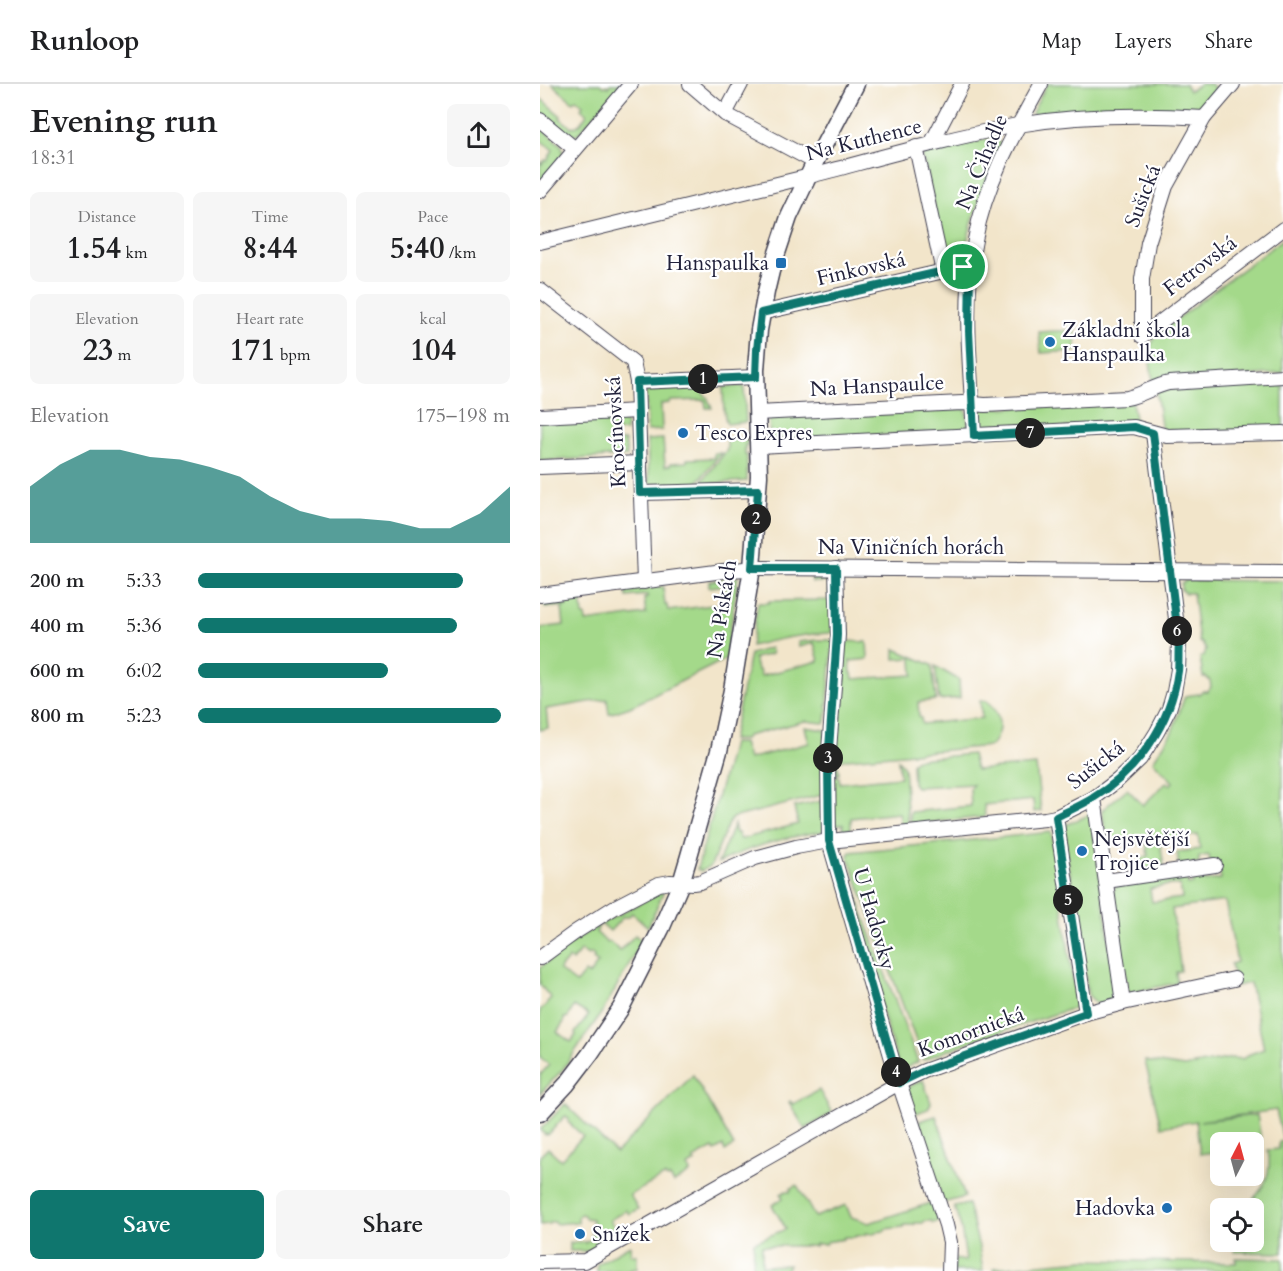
<!DOCTYPE html>
<html lang="en">
<head>
<meta charset="utf-8">
<style>
  :root { --surface:#fff; --page:#f6f6f6; --text:#202124; --muted:#757577; --line:#e0e0e0; --accent:#0f766e }
  body { margin:0; font-family:Cardo,serif; background:var(--page); color:var(--text); height:100vh; display:flex; flex-direction:column; font-size:22px; white-space:nowrap }
  * { box-sizing:border-box; margin:0 }
  p { font-size:20px; color:var(--muted) }
  .icon { flex:none; width:33px; height:33px; fill:none; stroke:currentColor; stroke-width:2; stroke-linecap:round; stroke-linejoin:round }
  .map { position:relative; flex:1; overflow:hidden }
  .details { display:flex; flex-direction:column; background:var(--surface); width:540px }
  .details>* { flex:none }
  .needle { width:39px; rotate:6deg }
  .buttons { position:absolute; left:670px; top:1048px; display:grid; gap:12px }
  .buttons a { display:grid; place-items:center; width:54px; height:54px; border-radius:9px; background:var(--surface); box-shadow:0 6px 24px #0002; font-size:30px }
  .pin { position:absolute; display:grid; place-items:center; width:51px; height:51px; color:#fff; margin:-26px; border:3px solid #fff; border-radius:50%; box-shadow:0 2px 6px #0007 }
  .km { position:absolute; width:30px; height:30px; margin:-15px; border-radius:50%; background:#222; color:#fff; font-size:16px; line-height:30px; text-align:center }
  .round { display:grid; place-items:center; flex:none; width:63px; height:63px; border-radius:9px; background:var(--page) }
  .summary { display:flex; align-items:center; justify-content:space-between; height:102px; padding:0 30px }
  h1 { font-size:33px; font-weight:800; line-height:45px }
  .figures { display:grid; grid-template-columns:repeat(3,1fr); gap:9px; height:102px; padding:6px 30px }
  .figures div { display:grid; align-content:center; border-radius:9px; background:var(--page); text-align:center }
  .figures b { font-size:30px; font-weight:800 }
  .figures small { font-size:16px; font-weight:400 }
  .figures p { font-size:16px }
  .chart { height:168px; padding:12px 30px }
  .chart p { display:flex; justify-content:space-between }
  .chart svg { width:100%; height:108px; margin-top:6px; fill:var(--accent); opacity:.7 }
  .primary-button { display:flex; gap:12px; margin-top:auto; padding:12px 30px }
  .primary-button a { flex:1; height:69px; border-radius:9px; background:var(--accent); color:#fff; font-size:24px; font-weight:800; line-height:69px; text-align:center }
  .primary-button a+a { background:var(--page); color:var(--text) }
  ul { padding:0 30px; list-style:none; font-size:20px }
  li { display:grid; grid-template-columns:96px 72px 1fr; align-items:center; height:45px }
  li i { height:15px; border-radius:8px; background:var(--accent) }
  header { display:flex; align-items:center; gap:36px; box-sizing:border-box; height:84px; padding:0 30px; background:var(--surface); border-bottom:2px solid var(--line) }
  header strong { font-size:28px }
  nav { display:flex; gap:33px; margin-inline-start:auto; font-size:21px }
  main { display:flex; flex:1; min-height:0 }
  .map>svg:first-child { display:block }
  .green { fill:#a4d98a; stroke:#637e62; stroke-width:1.5; fill-rule:evenodd }
  .lines { fill:none; stroke-linecap:round; stroke-linejoin:round }
  .minor-casing { stroke:#413f50; stroke-width:16 }
  .tertiary-casing { stroke:#413f50; stroke-width:19 }
  .minor { stroke:#fff; stroke-width:14 }
  .tertiary { stroke:#fff; stroke-width:16 }
  .route-casing { stroke:#fff; stroke-width:12 }
  .route { stroke:#0f766e; stroke-width:8 }
  .poi-dot { fill:#1f6fb2; stroke:#fff; stroke-width:2 }
  .labels { text-anchor:middle; dominant-baseline:central; stroke-width:4.5; stroke-linejoin:round; paint-order:stroke }
  .street-label { font-size:21px; fill:#22223b; stroke:#fff }
  .poi-label { font-size:21px; fill:#22223b; stroke:#fff; text-anchor:start }
</style>
</head>
<body>
<header>
<strong>Runloop</strong>
<nav><a>Map</a><a>Layers</a><a>Share</a></nav>
</header>
<main>
<section class="details">
<div class="summary"><div><h1>Evening run</h1><p>18:31</p></div><a class="round"><svg class="icon" aria-label="share" viewBox="0 0 24 24"><path d="M12 15V3M7 8l5-5 5 5M5 13v7h14v-7"/></svg></a></div>
<div class="figures">
<div><p>Distance</p><b>1.54<small> km</small></b></div>
<div><p>Time</p><b>8:44</b></div>
<div><p>Pace</p><b>5:40<small> /km</small></b></div>
</div>
<div class="figures">
<div><p>Elevation</p><b>23<small> m</small></b></div>
<div><p>Heart rate</p><b>171<small> bpm</small></b></div>
<div><p>kcal</p><b>104</b></div>
</div>
<div class="chart"><p><span>Elevation</span>175–198 m</p>
<svg viewBox="0 0 160 44" preserveAspectRatio="none"><path d="M0 44V21L10 12L20 6L30 6L40 9L50 10L60 13L70 17L80 25L90 31L100 34L110 34L120 35L130 38L140 38L150 32L160 21V44z"/></svg>
</div>
<ul>
<li><b>200 m</b>5:33<i style="width:85%"></i></li>
<li><b>400 m</b>5:36<i style="width:83%"></i></li>
<li><b>600 m</b>6:02<i style="width:61%"></i></li>
<li><b>800 m</b>5:23<i style="width:97%"></i></li>
</ul>
<div class="primary-button"><a>Save</a><a>Share</a></div>
</section>
<div class="map">
<svg width="743" height="1187" viewBox="0 0 743 1187">
  <rect width="100%" height="100%" fill="#fff"/>
  <filter id="ink" filterUnits="userSpaceOnUse"><feTurbulence type="fractalNoise" baseFrequency=".0167" numOctaves="2"/><feDisplacementMap in="SourceGraphic" scale="12" xChannelSelector="R" yChannelSelector="G"/><feConvolveMatrix kernelMatrix="1 2 1 2 8 2 1 2 1" color-interpolation-filters="sRGB"/></filter>
  <filter id="wash" filterUnits="userSpaceOnUse"><feTurbulence type="fractalNoise" baseFrequency=".008" numOctaves="4" result="noise"/><feDisplacementMap in="SourceGraphic" scale="24" xChannelSelector="R" yChannelSelector="G"/><feGaussianBlur stdDeviation="1.35" result="paint"/><feColorMatrix in="noise" values="0 0 0 0 0 0 0 0 0 0 0 0 0 0 0 0 0 1.4 0 .05"/><feComposite in="paint" operator="in"/></filter>
  <g filter="url(#wash)">
    <rect width="100%" height="100%" fill="#f2e5ca"/>
    <g class="green">
      <polygon points="12,0 60,0 64,3 66,1 68,3 70,0 82,0 38,50 29,51 0,27 0,14 21,32 20,34 31,43 33,42 35,43 40,40 47,30 41,24 43,21 36,15 33,18"/>
      <path d="M 507,0 L 645,0 L 649,7 L 660,0 L 671,0 L 678,8 L 662,26 C 606,23 551,25 495,33 L 492,29 Z"/>
      <polygon points="0,43 22,62 23,71 0,98 0,78 2,80 5,76 7,77 13,66 0,56"/>
      <path d="M 456,53 L 461,61 C 446,99 430,136 423,176 L 407,180 L 382,70 Z"/>
      <path d="M 743,155 L 743,289 L 613,298 C 612,285 606,269 613,257 C 619,247 631,240 640,233 C 673,206 709,181 743,155 Z"/>
      <polygon points="535,246 536,267 501,269 499,248"/>
      <polygon points="743,295 743,347 622,349 616,307 618,305"/>
      <path d="M 204,302 L 206,338 L 187,340 C 182,327 184,316 183,303 Z"/>
      <polygon points="156,304 167,313 172,324 166,324 165,316 131,317 130,319 121,320 122,346 107,347 106,309 107,307"/>
      <polygon points="592,317 596,340 440,348 438,325"/>
      <polygon points="426,325 429,346 230,358 229,334"/>
      <polygon points="85,333 86,347 72,348 72,357 85,357 87,372 0,377 0,337"/>
      <polygon points="123,355 125,382 131,381 131,379 147,378 147,375 174,374 174,369 181,369 156,400 111,401 109,399 107,356"/>
      <polygon points="207,355 207,361 205,361 205,371 207,371 207,397 160,400 187,366 187,356"/>
      <path d="M 294,491 L 293,548 L 290,549 C 263,550 237,555 211,562 L 218,519 L 229,519 L 229,517 L 289,516 L 289,498 L 272,498 L 271,492 Z"/>
      <polygon points="198,493 186,575 90,623 69,630 67,615 6,625 8,644 0,646 0,544 24,541 22,524 25,523 24,522 5,524 4,518 41,513 43,532 45,532 46,538 106,530 104,514 108,514 107,511 87,513 86,507 123,502 125,521 127,521 128,527 188,519 186,501 169,503 169,497"/>
      <path d="M 647,496 L 743,497 L 743,1055 L 736,1026 L 660,1037 L 717,1031 L 722,1062 L 714,1063 L 714,1059 L 681,1059 L 681,1067 L 660,1070 L 656,1037 L 621,1043 L 605,977 L 644,983 L 692,974 L 702,975 L 710,970 L 724,965 L 710,899 L 696,902 L 691,880 L 697,878 L 685,817 L 632,825 L 641,887 L 636,888 L 637,899 L 588,909 L 573,808 L 576,802 L 647,791 L 648,801 L 653,800 L 652,790 L 661,791 L 665,797 L 681,795 L 678,777 L 670,778 L 669,771 L 659,773 L 659,779 L 639,782 L 637,768 L 660,765 L 658,751 L 649,752 L 620,757 L 624,784 L 602,787 L 600,774 L 608,772 L 606,759 L 593,760 L 592,754 L 573,759 L 567,759 L 562,726 L 587,705 L 603,721 L 627,698 L 630,701 L 633,698 L 613,677 L 632,648 L 645,612 L 659,610 L 662,607 L 667,607 L 671,603 L 670,597 L 666,593 L 663,593 L 660,573 L 664,572 L 666,565 L 662,559 L 659,558 L 653,509 L 645,509 L 641,506 L 641,499 ZM 628,801 L 640,801 L 642,814 L 612,818 L 610,805 Z"/>
      <polygon points="277,556 290,556 293,558 286,638 283,639 265,637 207,652 204,656 192,656 210,570 230,564 232,570 214,574 217,586 219,586 221,592 279,577 274,559 259,563 258,558"/>
      <path d="M 304,557 L 327,558 L 328,575 L 310,577 L 311,589 L 312,589 L 313,595 L 373,591 L 372,574 L 355,575 L 355,565 L 392,581 L 396,616 L 378,618 L 379,633 L 381,634 L 382,640 L 442,634 L 440,617 L 447,617 C 462,632 463,646 451,662 L 296,676 L 294,675 L 302,558 Z"/>
      <polygon points="395,582 419,596 420,614 399,616"/>
      <polygon points="265,643 285,646 286,710 192,734 188,740 171,782 161,787 157,785 186,683 192,659 203,659 208,675 269,659"/>
      <polygon points="432,670 436,686 496,681 501,727 494,728 493,716 444,721 445,733 371,740 370,730 371,728 431,722 430,705 433,700 376,703 373,699 372,680 374,677 377,675"/>
      <polygon points="358,676 364,683 368,740 361,741 359,729 311,734 311,745 303,746 303,740 297,741 297,747 292,747 292,688 294,684 298,682 299,690 293,691 293,693 299,693 300,699 360,693"/>
      <path d="M 286,716 L 286,747 C 250,752 211,762 178,779 L 194,740 L 196,749 L 198,749 L 200,755 L 202,755 L 258,740 L 254,723 Z"/>
      <polygon points="551,730 577,911 576,916 558,921 548,911 523,742"/>
      <polygon points="511,748 537,923 432,957 383,976 308,772 310,768 464,753"/>
      <polygon points="312,800 378,978 360,987 305,802"/>
      <path d="M 122,807 L 123,809 L 108,843 L 92,829 L 88,833 L 83,833 L 70,847 L 62,840 L 57,843 L 58,845 L 56,848 L 67,859 L 69,857 L 80,867 L 95,851 L 102,857 L 64,925 L 23,985 L 0,1010 L 0,991 L 9,981 L 0,973 L 0,926 L 7,920 L 7,918 L 11,914 L 0,901 L 0,884 L 24,864 L 52,845 ZM 41,866 L 48,871 L 50,869 L 54,872 L 53,875 L 58,879 L 49,891 L 45,888 L 36,899 L 19,886 L 29,874 L 32,877 ZM 34,922 L 49,931 L 35,949 L 36,951 L 31,958 L 17,948 L 24,938 L 24,934 L 28,933 Z"/>
      <polygon points="153,991 194,1062 185,1067 183,1062 175,1067 173,1064 153,1075 155,1078 147,1083 151,1088 134,1099 130,1093 128,1094 124,1092 90,1111 98,1125 89,1130 86,1126 70,1136 75,1145 76,1152 72,1154 73,1155 51,1167 30,1167 30,1158 33,1159 34,1158 38,1158 39,1159 39,1158 44,1158 45,1159 45,1158 52,1156 52,1135 45,1134 44,1131 41,1130 38,1132 38,1138 15,1140 15,1138 10,1138 9,1140 0,1141 0,1072 8,1064 21,1076 43,1052 28,1038 29,1035 26,1032 24,1033 8,1051 7,1050 5,1051 0,1046 25,1020 76,1069"/>
      <polygon points="383,996 391,1019 388,1025 374,1030 366,1004"/>
      <polygon points="279,1006 292,1029 265,1045 249,1018 250,1017 253,1020"/>
      <polygon points="396,1032 425,1113 403,1119 379,1037"/>
      <path d="M 743,1057 L 743,1169 L 695,1168 L 694,1158 L 714,1158 L 714,1125 L 702,1124 C 722,1110 733,1091 728,1066 L 739,1065 L 739,1058 Z"/>
      <polygon points="257,1101 275,1133 306,1121 311,1133 329,1139 394,1118 399,1137 393,1139 392,1137 384,1137 383,1139 375,1139 374,1141 364,1141 363,1143 345,1145 345,1147 335,1148 334,1150 325,1149 325,1151 315,1152 315,1153 304,1153 304,1155 286,1158 286,1160 275,1160 275,1162 222,1162 222,1182 249,1181 245,1187 213,1187 214,1158 246,1145 232,1121 243,1115 241,1110 246,1107 250,1108 251,1104"/>
      <polygon points="428,1120 439,1163 443,1187 413,1187 415,1175 426,1177 421,1143 414,1123"/>
      <polygon points="90,1161 91,1171 97,1171 97,1185 91,1185 91,1187 57,1187 57,1180"/>
      <polygon points="696,1174 743,1175 743,1187 455,1187 454,1184 544,1176 696,1179"/>
    </g>
  </g>
  <g filter="url(#ink)">
    <g class="lines">
      <defs>
        <g id="minor">
          <polyline points="150,0 185,30 275,78"/>
          <polyline points="185,30 201,0"/>
          <polyline points="0,36 35,65"/>
          <polyline points="391,60 422,0"/>
          <polyline points="376,63 403,188"/>
          <polyline points="0,107 91,0"/>
          <path d="M 0,158 C 90,136 180,114 270,92 C 339,74 407,54 478,41 C 539,31 602,30 664,34"/>
          <polyline points="0,206 93,278 97,298 104,498"/>
          <polyline points="221,229 430,181"/>
          <polyline points="602,252 602,195 608,159 626,102 664,34 693,0"/>
          <polyline points="602,252 743,145"/>
          <polyline points="97,298 216,293"/>
          <path d="M 217,329 L 422,319 L 445,321 L 587,314 C 602,311 614,302 629,299 L 743,292"/>
          <polyline points="0,332 98,327"/>
          <path d="M 434,352 C 431,288 422,219 435,156 C 445,100 474,49 501,0"/>
          <polyline points="218,362 594,343 627,352 743,349"/>
          <polyline points="0,383 100,379"/>
          <polyline points="101,409 218,406"/>
          <polyline points="296,484 298,551 288,679 289,757 359,999 406,1141 410,1158 409,1187"/>
          <polyline points="0,511 191,486 220,484 743,488"/>
          <polyline points="554,714 583,919"/>
          <polyline points="516,733 546,929"/>
          <polyline points="566,797 675,781"/>
          <polyline points="0,874 37,847 75,823 119,800 130,798 153,799 160,798 215,774 256,763 289,757 505,735 516,733 554,714 578,696 600,675 617,648 629,625 634,608 638,585 639,559 613,349"/>
          <polyline points="0,1178 45,1177 359,999 384,987 546,929 583,919 694,895"/>
        </g>
        <polyline id="tertiary" points="0,1029 27,1000 50,970 81,924 121,845 141,799 149,772 179,667 192,606 212,484 219,392 216,286 219,246 226,208 231,187 249,133 275,78 316,0"/>
      </defs>
      <use href="#minor" class="minor-casing"/>
      <use href="#tertiary" class="tertiary-casing"/>
      <use href="#minor" class="minor"/>
      <use href="#tertiary" class="tertiary"/>
    </g>
  </g>
  <g class="lines" filter="url(#ink)">
    <defs>
      <path id="route" d="M 430,181 L 429,247 L 434,352 L 594,343 L 613,349 L 639,559 C 638,568 639,578 638,587 C 631,639 598,687 553,714 C 542,721 528,727 516,733 L 546,929 L 384,987 L 359,999 L 289,757 L 288,679 L 297,551 L 296,484 L 212,484 L 218,406 L 100,409 L 97,298 L 216,293 L 217,266 L 221,229 Z"/>
    </defs>
    <use href="#route" class="route-casing"/>
    <use href="#route" class="route"/>
  </g>
  <g class="poi-dot">
    <rect x="235" y="173" width="12" height="12" rx="3"/>
    <circle cx="510" cy="258" r="6"/>
    <circle cx="143" cy="349" r="6"/>
    <circle cx="542" cy="767" r="6"/>
    <circle cx="627" cy="1124" r="6"/>
    <circle cx="40" cy="1150" r="6"/>
  </g>
  <g class="labels">
    <g class="street-label">
      <text transform="translate(324 56) rotate(-14)">Na Kuthence</text>
      <text transform="translate(442 78) rotate(-67)">Na Čihadle</text>
      <text transform="translate(603 112) rotate(-69)">Sušická</text>
      <text transform="translate(660 182) rotate(-37)">Fetrovská</text>
      <text transform="translate(321 185) rotate(-13)">Finkovská</text>
      <text transform="translate(337 302) rotate(-3)">Na Hanspaulce</text>
      <text transform="translate(76 348) rotate(-93)">Krocínovská</text>
      <text x="371" y="463">Na Viničních horách</text>
      <text transform="translate(182 525) rotate(-81)">Na Pískách</text>
      <text transform="translate(556 681) rotate(-38)">Sušická</text>
      <text transform="translate(334 835) rotate(74)">U Hadovky</text>
      <text transform="translate(431 948) rotate(-20)">Komornická</text>
    </g>
    <g class="poi-label">
      <text x="229" y="179" text-anchor="end">Hanspaulka</text>
      <text x="522" y="246">Základní škola<tspan x="522" dy="24">Hanspaulka</tspan></text>
      <text x="155" y="349">Tesco Expres</text>
      <text x="554" y="755">Nejsvětější<tspan x="554" dy="24">Trojice</tspan></text>
      <text x="615" y="1124" text-anchor="end">Hadovka</text>
      <text x="52" y="1150">Snížek</text>
    </g>
  </g>
</svg>
<div class="buttons">
<a><svg class="needle" viewBox="-14 -14 28 28"><path d="M0-13l5 13h-10z" fill="#e53935"/><path d="M0 13l5-13h-10z" fill="#757577"/></svg></a>
<a><svg class="icon" aria-label="locate" viewBox="0 0 24 24"><circle cx="12" cy="12" r="6"/><path d="M12 2v4M12 18v4M2 12h4M18 12h4"/></svg></a>
</div>
<div class="pin" style="left:423px;top:183px;background:#1e9e55"><svg class="icon" aria-label="arrive" viewBox="0 0 24 24"><path d="M6 21V4h12l-3 4 3 4H6"/></svg></div>
<b class="km" style="left:163px;top:295px">1</b>
<b class="km" style="left:216px;top:435px">2</b>
<b class="km" style="left:288px;top:674px">3</b>
<b class="km" style="left:356px;top:988px">4</b>
<b class="km" style="left:528px;top:816px">5</b>
<b class="km" style="left:637px;top:547px">6</b>
<b class="km" style="left:490px;top:349px">7</b>
</div>
</main>
</body>
</html>
